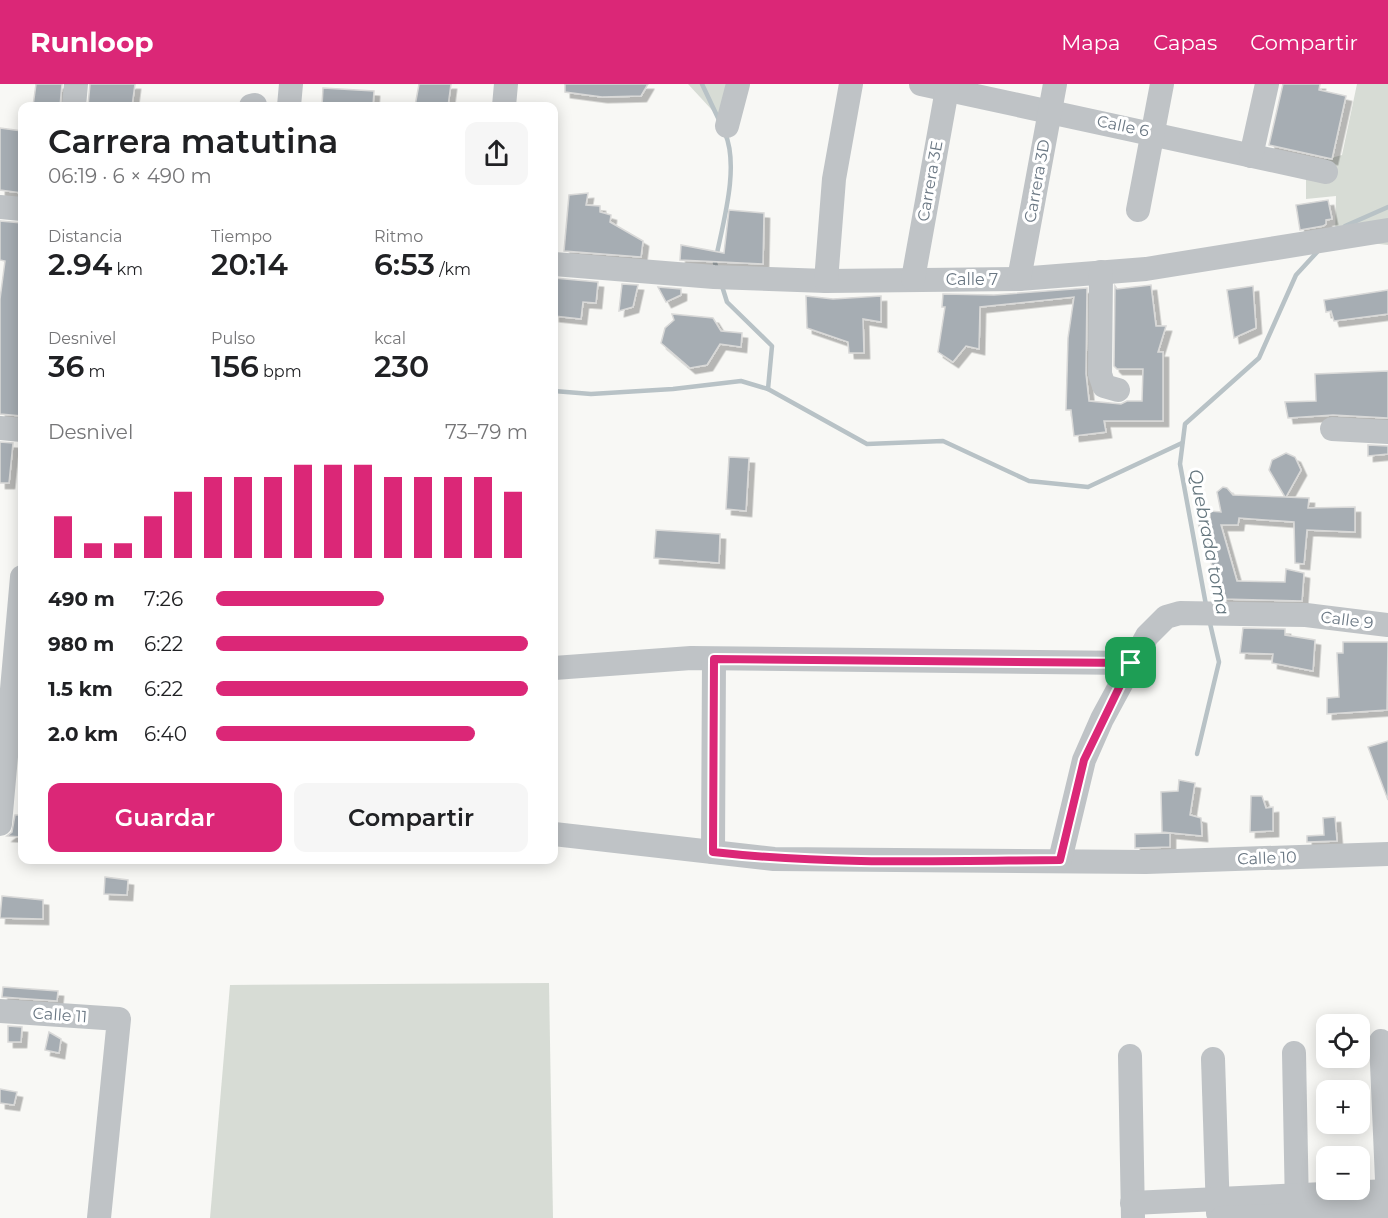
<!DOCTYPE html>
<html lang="es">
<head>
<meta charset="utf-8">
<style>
  :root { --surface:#fff; --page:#f6f6f6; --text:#202124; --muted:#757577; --accent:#db2777 }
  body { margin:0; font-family:Montserrat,sans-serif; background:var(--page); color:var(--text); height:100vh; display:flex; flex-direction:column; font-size:22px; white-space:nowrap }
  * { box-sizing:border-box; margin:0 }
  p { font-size:20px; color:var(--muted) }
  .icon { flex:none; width:33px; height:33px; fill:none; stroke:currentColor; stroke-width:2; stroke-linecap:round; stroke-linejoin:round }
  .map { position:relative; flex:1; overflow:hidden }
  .side { position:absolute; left:18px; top:18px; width:540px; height:762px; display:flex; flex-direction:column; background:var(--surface); border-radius:12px; box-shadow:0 3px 15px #0003 }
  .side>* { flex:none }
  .buttons { position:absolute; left:1316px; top:930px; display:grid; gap:12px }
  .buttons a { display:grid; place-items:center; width:54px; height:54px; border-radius:12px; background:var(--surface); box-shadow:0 3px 15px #0003; font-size:30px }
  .pin { position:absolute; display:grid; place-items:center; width:51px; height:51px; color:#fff; margin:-26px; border-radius:12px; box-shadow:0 3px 9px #0006 }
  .round { display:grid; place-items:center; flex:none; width:63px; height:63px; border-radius:12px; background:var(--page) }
  .head { display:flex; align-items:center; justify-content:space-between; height:102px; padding:0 30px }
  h1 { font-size:33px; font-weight:600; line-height:45px }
  .metrics { display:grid; grid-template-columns:repeat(3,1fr); gap:9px; height:102px; padding:6px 30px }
  .metrics div { display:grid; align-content:center }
  .metrics b { font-size:30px; font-weight:600 }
  .metrics small { font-size:16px; font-weight:400 }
  .metrics p { font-size:16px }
  .chart { height:168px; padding:12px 30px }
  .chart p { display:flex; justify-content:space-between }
  .chart svg { width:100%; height:108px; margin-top:6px; stroke:var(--accent); stroke-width:6 }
  .button { display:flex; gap:12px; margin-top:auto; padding:12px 30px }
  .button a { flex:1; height:69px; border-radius:12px; background:var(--accent); color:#fff; font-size:24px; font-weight:600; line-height:69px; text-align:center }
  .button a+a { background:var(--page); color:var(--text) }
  ul { padding:0 30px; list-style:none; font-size:20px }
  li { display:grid; grid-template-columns:96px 72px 1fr; align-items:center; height:45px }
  li i { height:15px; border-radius:8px; background:var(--accent) }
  header { display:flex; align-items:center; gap:36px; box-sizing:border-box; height:84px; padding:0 30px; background:var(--accent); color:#fff }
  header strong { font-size:28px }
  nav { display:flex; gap:33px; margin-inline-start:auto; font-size:21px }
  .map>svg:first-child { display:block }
  .green { fill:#d7dcd5 }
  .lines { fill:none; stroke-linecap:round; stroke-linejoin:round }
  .stream { stroke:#b8c2c6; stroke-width:4.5 }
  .building { fill:#a6adb3; stroke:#d9d9d8; stroke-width:1.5; filter:url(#shadow) }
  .minor { stroke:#bfc3c6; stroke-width:24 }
  .route-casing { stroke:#fff; stroke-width:12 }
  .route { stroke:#db2777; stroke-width:8 }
  .labels { text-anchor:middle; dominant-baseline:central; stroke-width:6; stroke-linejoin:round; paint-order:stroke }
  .street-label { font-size:16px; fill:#6a7783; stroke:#fff }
  .water-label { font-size:18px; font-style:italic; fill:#66777f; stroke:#fff }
</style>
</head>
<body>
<header>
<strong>Runloop</strong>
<nav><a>Mapa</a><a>Capas</a><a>Compartir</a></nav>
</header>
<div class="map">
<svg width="1388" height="1134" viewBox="0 0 1388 1134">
  <defs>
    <filter id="shadow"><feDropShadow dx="5.5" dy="5.5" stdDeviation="0" flood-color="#0004"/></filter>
  </defs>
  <rect width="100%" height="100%" fill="#f8f8f5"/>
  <g class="green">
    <polygon points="688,0 734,0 724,39"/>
    <polygon points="1357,0 1388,0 1388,161 1335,155 1336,112 1306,115 1306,81 1342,71"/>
    <polygon points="549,899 553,1134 210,1134 230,901"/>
  </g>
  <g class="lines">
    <g class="stream">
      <polyline points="702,0 719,36"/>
      <polyline points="1345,142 1388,123"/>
      <path d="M 717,185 L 715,179 C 722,142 740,84 725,49"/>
      <polyline points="722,202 727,218 772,262 768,305"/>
      <polyline points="554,307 591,310 673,305 741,297 768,305 867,360 943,357 1029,397 1088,403 1182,359"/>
      <polyline points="1206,521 1180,380 1185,340 1259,274 1296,191 1319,166"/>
      <polyline points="1197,670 1219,578 1209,535"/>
    </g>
  </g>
  <g class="building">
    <polygon points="36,0 62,0 60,22 33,22"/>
    <polygon points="90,0 135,0 132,22 88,22"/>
    <polygon points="419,0 451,0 448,22 415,22"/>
    <polygon points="565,0 648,0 641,12 602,13 565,8"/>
    <polygon points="1283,0 1320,0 1319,6 1346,12 1332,75 1269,61"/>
    <polygon points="323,4 374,7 373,22 322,22"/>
    <polygon points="0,44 22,47 20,96 22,96 22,109 0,106"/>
    <polygon points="588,109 586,121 600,122 600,128 611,131 610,138 643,157 641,173 564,167 569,111"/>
    <polygon points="1328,116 1332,135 1326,136 1326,140 1323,142 1300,146 1296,121"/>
    <polygon points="729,126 764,129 763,180 680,176 681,161 724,169"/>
    <polygon points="0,137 22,139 22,332 0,330 0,215 5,177 0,176"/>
    <polygon points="554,194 598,198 596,219 583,218 581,235 554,232"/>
    <polygon points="622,200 638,201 633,223 619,227"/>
    <polygon points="1151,201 1156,242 1166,242 1158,268 1163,268 1163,337 1104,337 1106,348 1074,352 1071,326 1066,326 1068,254 1074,213 980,223 979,265 966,262 953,278 938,268 945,223 942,223 943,210 994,211 1087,204 1086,290 1089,317 1121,320 1127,317 1142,317 1143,285 1117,285 1114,282 1115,202 1117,205"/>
    <polygon points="1253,202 1256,244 1234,254 1227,206"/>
    <polygon points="658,203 681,205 681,211 666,218"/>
    <polygon points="1388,206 1388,230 1334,237 1331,227 1326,228 1324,216"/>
    <polygon points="806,212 833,215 881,212 881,238 863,235 864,269 849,269 848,258 807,244"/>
    <polygon points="672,230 713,234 721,247 742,249 741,263 720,260 707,281 690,284 661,259 665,244 674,236"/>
    <polygon points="1388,287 1388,334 1333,331 1288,334 1285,318 1316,317 1315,290"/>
    <polygon points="0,358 13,359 9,399 0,399"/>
    <polygon points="1368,361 1388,362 1388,370 1368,372"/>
    <polygon points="1286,369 1295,373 1301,386 1286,413 1309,414 1308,424 1355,423 1355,448 1307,446 1304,480 1295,479 1294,438 1239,434 1238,441 1221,441 1237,497 1285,498 1286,485 1304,489 1302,517 1223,515 1197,436 1210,435 1210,427 1221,428 1217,408 1223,403 1227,404 1233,411 1285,413 1269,386 1272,376"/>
    <polygon points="729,373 749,374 746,427 726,425"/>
    <polygon points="656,446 720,450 719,479 654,474"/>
    <polygon points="1243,544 1285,545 1285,551 1315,556 1313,587 1272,579 1273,570 1240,569"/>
    <polygon points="1343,558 1388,558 1387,626 1327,630 1327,614 1339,613 1337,569 1343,569"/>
    <polygon points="1388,657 1388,716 1368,663"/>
    <polygon points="1179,696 1195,699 1190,731 1201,734 1202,752 1162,748 1161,708 1178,707"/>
    <polygon points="1251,712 1262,712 1266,724 1273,723 1273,747 1250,748"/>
    <polygon points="15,731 22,731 22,753 7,752 12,748"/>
    <polygon points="1335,733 1337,757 1307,758 1307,752 1324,751 1323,734"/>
    <polygon points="1170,749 1170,763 1135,764 1135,750"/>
    <polygon points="105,793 128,796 127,811 104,810"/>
    <polygon points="2,812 43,816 43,835 0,834"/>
    <polygon points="3,903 58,907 57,917 2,913"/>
    <polygon points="8,942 22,943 21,958 8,958"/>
    <polygon points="49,948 61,955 59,969 45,966"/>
    <polygon points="0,1005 17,1008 14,1021 0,1019"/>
  </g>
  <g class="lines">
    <g class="minor">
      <polyline points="921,0 1326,88"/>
      <polyline points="74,22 76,0"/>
      <polyline points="251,22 255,21"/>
      <polyline points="289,22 291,0"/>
      <polyline points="504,22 506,0"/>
      <polyline points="727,42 738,0"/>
      <polyline points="1251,72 1267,0"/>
      <polyline points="0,123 22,125"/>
      <polyline points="1138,126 1162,0"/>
      <polyline points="554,180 714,193 826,197 1019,195 1146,185 1388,146"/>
      <polyline points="1101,188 1100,290 1104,302 1118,306"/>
      <polyline points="913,195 948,0"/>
      <polyline points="1019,195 1055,0"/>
      <polyline points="826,197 834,95 851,0"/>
      <polyline points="0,344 22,346"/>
      <polyline points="1332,345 1388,348"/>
      <polyline points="554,584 691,574 1131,579"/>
      <polyline points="0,740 22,493"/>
      <polyline points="554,750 774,775 1146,778 1388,770"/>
      <polyline points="713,768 714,575"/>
      <polyline points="1060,776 1084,676 1102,635 1147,552 1166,533 1180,529 1306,531 1388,541"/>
      <polyline points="0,927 119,935 99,1134"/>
      <polyline points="1381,957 1388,1119"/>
      <polyline points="1294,969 1297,1125"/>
      <polyline points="1130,972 1133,1134"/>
      <polyline points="1213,975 1218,1129"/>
      <polyline points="1132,1119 1388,1107"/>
      <polyline points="1222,1134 1388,1127"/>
    </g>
  </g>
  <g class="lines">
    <defs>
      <path id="route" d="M 714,575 L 1131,579 L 1084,676 L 1060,776 C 945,777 828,781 713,768 Z"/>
    </defs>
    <use href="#route" class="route-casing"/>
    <use href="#route" class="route"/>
  </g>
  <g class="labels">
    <g class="street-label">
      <text transform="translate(1123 42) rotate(12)">Calle 6</text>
      <text transform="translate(930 97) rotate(-80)">Carrera 3E</text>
      <text transform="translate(1037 97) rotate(-80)">Carrera 3D</text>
      <text x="972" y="195">Calle 7</text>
      <text transform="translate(1347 536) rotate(7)">Calle 9</text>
      <text transform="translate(1267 774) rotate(-2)">Calle 10</text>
      <text transform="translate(60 931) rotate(4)">Calle 11</text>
    </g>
    <g class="water-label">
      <text transform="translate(1209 458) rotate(79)">Quebrada toma</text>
    </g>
  </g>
</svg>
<div class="buttons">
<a><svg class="icon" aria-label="locate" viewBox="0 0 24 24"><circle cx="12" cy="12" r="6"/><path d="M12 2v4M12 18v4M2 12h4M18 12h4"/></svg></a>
<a>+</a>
<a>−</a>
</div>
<div class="pin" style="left:1131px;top:579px;background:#1e9e55"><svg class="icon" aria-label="arrive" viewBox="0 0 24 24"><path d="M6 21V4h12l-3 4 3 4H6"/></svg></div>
<section class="side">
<div class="head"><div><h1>Carrera matutina</h1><p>06:19 · 6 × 490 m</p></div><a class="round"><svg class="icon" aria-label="share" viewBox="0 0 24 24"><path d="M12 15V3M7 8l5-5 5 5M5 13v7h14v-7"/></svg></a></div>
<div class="metrics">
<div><p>Distancia</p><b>2.94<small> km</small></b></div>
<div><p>Tiempo</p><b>20:14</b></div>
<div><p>Ritmo</p><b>6:53<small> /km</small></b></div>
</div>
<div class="metrics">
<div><p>Desnivel</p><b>36<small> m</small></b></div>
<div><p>Pulso</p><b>156<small> bpm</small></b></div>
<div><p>kcal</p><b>230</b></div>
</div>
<div class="chart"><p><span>Desnivel</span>73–79 m</p>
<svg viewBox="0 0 160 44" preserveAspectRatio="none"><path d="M5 44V27M15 44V38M25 44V38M35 44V27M45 44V17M55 44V11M65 44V11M75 44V11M85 44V6M95 44V6M105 44V6M115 44V11M125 44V11M135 44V11M145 44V11M155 44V17"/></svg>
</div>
<ul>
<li><b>490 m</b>7:26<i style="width:54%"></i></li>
<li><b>980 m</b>6:22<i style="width:100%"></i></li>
<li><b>1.5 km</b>6:22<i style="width:100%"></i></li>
<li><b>2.0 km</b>6:40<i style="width:83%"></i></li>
</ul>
<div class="button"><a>Guardar</a><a>Compartir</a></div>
</section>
</div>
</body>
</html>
